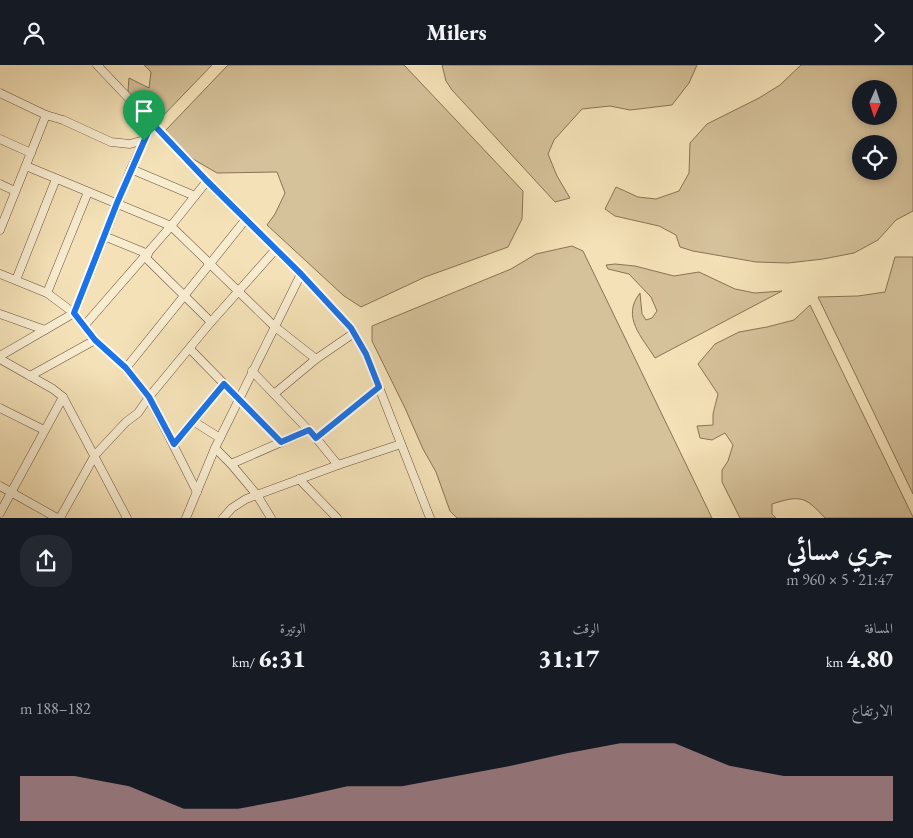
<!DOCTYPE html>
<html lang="ar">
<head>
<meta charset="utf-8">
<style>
  :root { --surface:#171b24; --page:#242831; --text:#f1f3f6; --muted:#9ea1a6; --accent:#c59692 }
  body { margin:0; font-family:"EB Garamond",Amiri,serif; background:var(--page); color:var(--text); direction:rtl; height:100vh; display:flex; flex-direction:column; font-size:19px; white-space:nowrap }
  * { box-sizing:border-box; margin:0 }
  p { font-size:16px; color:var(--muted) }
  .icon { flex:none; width:28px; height:28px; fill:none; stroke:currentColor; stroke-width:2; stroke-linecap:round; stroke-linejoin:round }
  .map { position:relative; height:453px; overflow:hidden; direction:ltr }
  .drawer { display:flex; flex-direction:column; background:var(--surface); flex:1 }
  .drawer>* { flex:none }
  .needle { width:32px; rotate:183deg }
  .fabs { position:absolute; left:852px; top:15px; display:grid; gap:10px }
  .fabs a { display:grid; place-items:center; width:45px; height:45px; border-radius:50%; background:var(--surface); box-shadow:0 2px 8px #0003; font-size:25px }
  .pin { position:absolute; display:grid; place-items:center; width:42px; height:42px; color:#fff; margin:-51px -21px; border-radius:50% 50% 50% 0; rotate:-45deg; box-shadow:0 0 5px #0007 }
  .pin .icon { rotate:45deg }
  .round { display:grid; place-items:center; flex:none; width:52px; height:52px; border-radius:20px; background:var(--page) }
  .overview { display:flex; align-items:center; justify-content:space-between; height:85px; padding:0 20px }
  h1 { font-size:28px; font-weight:800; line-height:38px }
  .metrics { display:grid; grid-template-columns:repeat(3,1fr); gap:8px; height:85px; padding:5px 20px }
  .metrics div { display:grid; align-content:center }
  .metrics b { font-size:25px; font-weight:800 }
  .metrics small { font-size:14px; font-weight:400 }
  .metrics p { font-size:14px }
  .chart { height:140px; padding:10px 20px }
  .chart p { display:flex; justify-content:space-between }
  .chart svg { width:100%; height:90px; margin-top:5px; fill:var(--accent); opacity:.7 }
  header { display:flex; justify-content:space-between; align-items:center; height:65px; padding:0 20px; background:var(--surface); font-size:22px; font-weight:800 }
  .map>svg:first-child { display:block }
  .green { fill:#d5c19a; stroke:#887354; fill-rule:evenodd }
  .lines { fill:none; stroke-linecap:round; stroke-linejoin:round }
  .minor-casing { stroke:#6a5438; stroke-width:9 }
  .minor { stroke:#f8ecd0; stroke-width:8 }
  .route-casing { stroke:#fff; stroke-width:10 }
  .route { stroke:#1a73e8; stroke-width:6 }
</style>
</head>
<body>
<header><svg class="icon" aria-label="forward" viewBox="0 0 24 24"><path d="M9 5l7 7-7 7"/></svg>Milers<svg class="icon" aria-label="person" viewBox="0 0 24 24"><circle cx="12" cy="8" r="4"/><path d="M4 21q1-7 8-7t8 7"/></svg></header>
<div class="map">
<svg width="913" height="453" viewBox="0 0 913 453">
  <rect width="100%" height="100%" fill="#f4e1b7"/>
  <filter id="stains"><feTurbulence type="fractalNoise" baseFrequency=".004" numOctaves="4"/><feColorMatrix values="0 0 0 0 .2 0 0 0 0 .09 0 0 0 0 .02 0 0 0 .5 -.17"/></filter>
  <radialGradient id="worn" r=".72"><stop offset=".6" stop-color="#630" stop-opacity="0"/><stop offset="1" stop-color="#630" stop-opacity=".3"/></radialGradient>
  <g class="green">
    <polygon points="144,0 212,0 157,57 130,33 128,26 129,13 149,23 151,7"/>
    <polygon points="228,0 404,0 523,126 522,154 508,182 425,212 361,242 344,231 267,160 275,149 285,128 277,107 217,108 193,94 165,66"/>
    <polygon points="442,0 697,0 689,18 672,40 630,45 610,41 582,44 554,75 548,89 557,111 570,133 555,137 452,25 446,16"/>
    <path d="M 801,0 L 913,0 L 913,146 L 896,155 L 878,175 L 854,188 L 823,194 L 788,198 L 756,197 L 693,186 L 680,182 L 676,170 L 659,161 L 615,151 L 605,144 L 616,122 L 638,132 L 656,134 L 679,126 L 689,108 L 690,78 L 707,59 L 759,33 L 780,20 ZM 861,24 L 889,24 L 889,51 L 861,51 ZM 861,79 L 889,79 L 889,106 L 861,106 Z"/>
    <polygon points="572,181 583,186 712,453 457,453 450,446 436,407 423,384 405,343 372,276 372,261 511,204 536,189"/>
    <polygon points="895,192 913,192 913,429 818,232 858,231 885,227"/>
    <path d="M 615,199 L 635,201 L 674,211 L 699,207 L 735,224 L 755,228 L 782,226 L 655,293 C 642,272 621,252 640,228 L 642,249 L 646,255 L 652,253 L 657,246 L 651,232 L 629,209 L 608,204 L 606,200 Z"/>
    <path d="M 810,240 L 913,452 L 913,453 L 825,453 C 805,431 800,430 772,439 L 772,449 L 776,453 L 740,453 L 722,417 L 722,405 L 728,396 L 733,380 L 725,368 L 712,375 L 700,373 L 697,361 L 713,360 L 713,349 L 718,329 L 698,299 L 715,279 L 739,267 L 767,262 L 794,255 Z"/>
  </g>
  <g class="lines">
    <defs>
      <g id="minor">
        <polyline points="97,0 207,116 301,209 351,263 366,289 430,453"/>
        <polyline points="0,28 46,50 63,55 111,77 130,79 144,75"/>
        <polyline points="0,74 31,88"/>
        <polyline points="26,101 171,161 274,261 316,294"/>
        <polyline points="131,104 152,58"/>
        <polyline points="0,119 15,126"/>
        <polyline points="0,165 46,50"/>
        <polyline points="104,171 148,189"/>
        <polyline points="145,192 211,257"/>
        <polyline points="0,209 47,228 74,248 95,275 126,303 149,332 197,427"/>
        <polyline points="16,215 56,114"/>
        <polyline points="47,228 88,127"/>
        <polyline points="0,249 45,265"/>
        <polyline points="84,261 171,161 207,116"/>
        <polyline points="354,268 316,294 274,329 316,373 338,400 401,379"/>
        <polyline points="190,284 281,377"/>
        <polyline points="0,291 74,248 131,104 195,131"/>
        <polyline points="0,294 53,324 63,332 127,453"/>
        <polyline points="126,303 246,154"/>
        <polyline points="252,306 274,329"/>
        <polyline points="30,311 95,275"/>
        <polyline points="0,343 44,365"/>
        <polyline points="193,356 220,373"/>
        <polyline points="316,373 379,322"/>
        <polyline points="174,379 224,319"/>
        <polyline points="215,383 231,399 309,365"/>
        <polyline points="231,399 257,430 271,453"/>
        <polyline points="299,414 337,453"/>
        <polyline points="0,421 57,453"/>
        <polyline points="0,448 63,332"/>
        <polyline points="60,453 95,390 126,357 138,348 149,332 211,257 276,184"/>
        <polyline points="186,453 215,383 301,209"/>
        <polyline points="223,453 232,443 246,434 338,400"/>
      </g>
    </defs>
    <use href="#minor" class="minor-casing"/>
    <use href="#minor" class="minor"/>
  </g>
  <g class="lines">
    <defs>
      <polygon id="route" points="152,58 207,116 301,209 351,263 366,289 379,322 316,373 309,365 281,377 224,319 174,379 149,332 126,303 95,275 74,248 117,138"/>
    </defs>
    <use href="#route" class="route-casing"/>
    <use href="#route" class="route"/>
  </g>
  <rect width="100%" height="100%" filter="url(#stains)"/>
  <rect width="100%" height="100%" fill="url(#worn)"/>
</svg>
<div class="fabs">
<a><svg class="needle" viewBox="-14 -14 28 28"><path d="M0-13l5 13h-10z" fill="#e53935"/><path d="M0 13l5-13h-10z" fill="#9ea1a6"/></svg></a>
<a><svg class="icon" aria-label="locate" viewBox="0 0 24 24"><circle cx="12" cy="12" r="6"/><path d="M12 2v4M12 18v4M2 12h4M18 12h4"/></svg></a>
</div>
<div class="pin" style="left:144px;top:76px;background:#1e9e55"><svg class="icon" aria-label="arrive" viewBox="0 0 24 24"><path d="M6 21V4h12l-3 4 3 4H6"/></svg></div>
</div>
<section class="drawer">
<div class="overview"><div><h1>جري مسائي</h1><p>21:47 · 5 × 960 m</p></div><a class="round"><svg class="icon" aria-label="share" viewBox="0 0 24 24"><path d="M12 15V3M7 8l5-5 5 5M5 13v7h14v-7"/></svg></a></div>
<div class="metrics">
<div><p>المسافة</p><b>4.80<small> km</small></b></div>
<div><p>الوقت</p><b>31:17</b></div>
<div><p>الوتيرة</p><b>6:31<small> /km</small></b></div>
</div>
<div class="chart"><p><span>الارتفاع</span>182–188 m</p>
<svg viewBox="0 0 160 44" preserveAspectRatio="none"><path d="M0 44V22L10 22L20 27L30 38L40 38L50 33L60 27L70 27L80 22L90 17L100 11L110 6L120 6L130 17L140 22L150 22L160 22V44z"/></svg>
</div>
</section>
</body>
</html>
